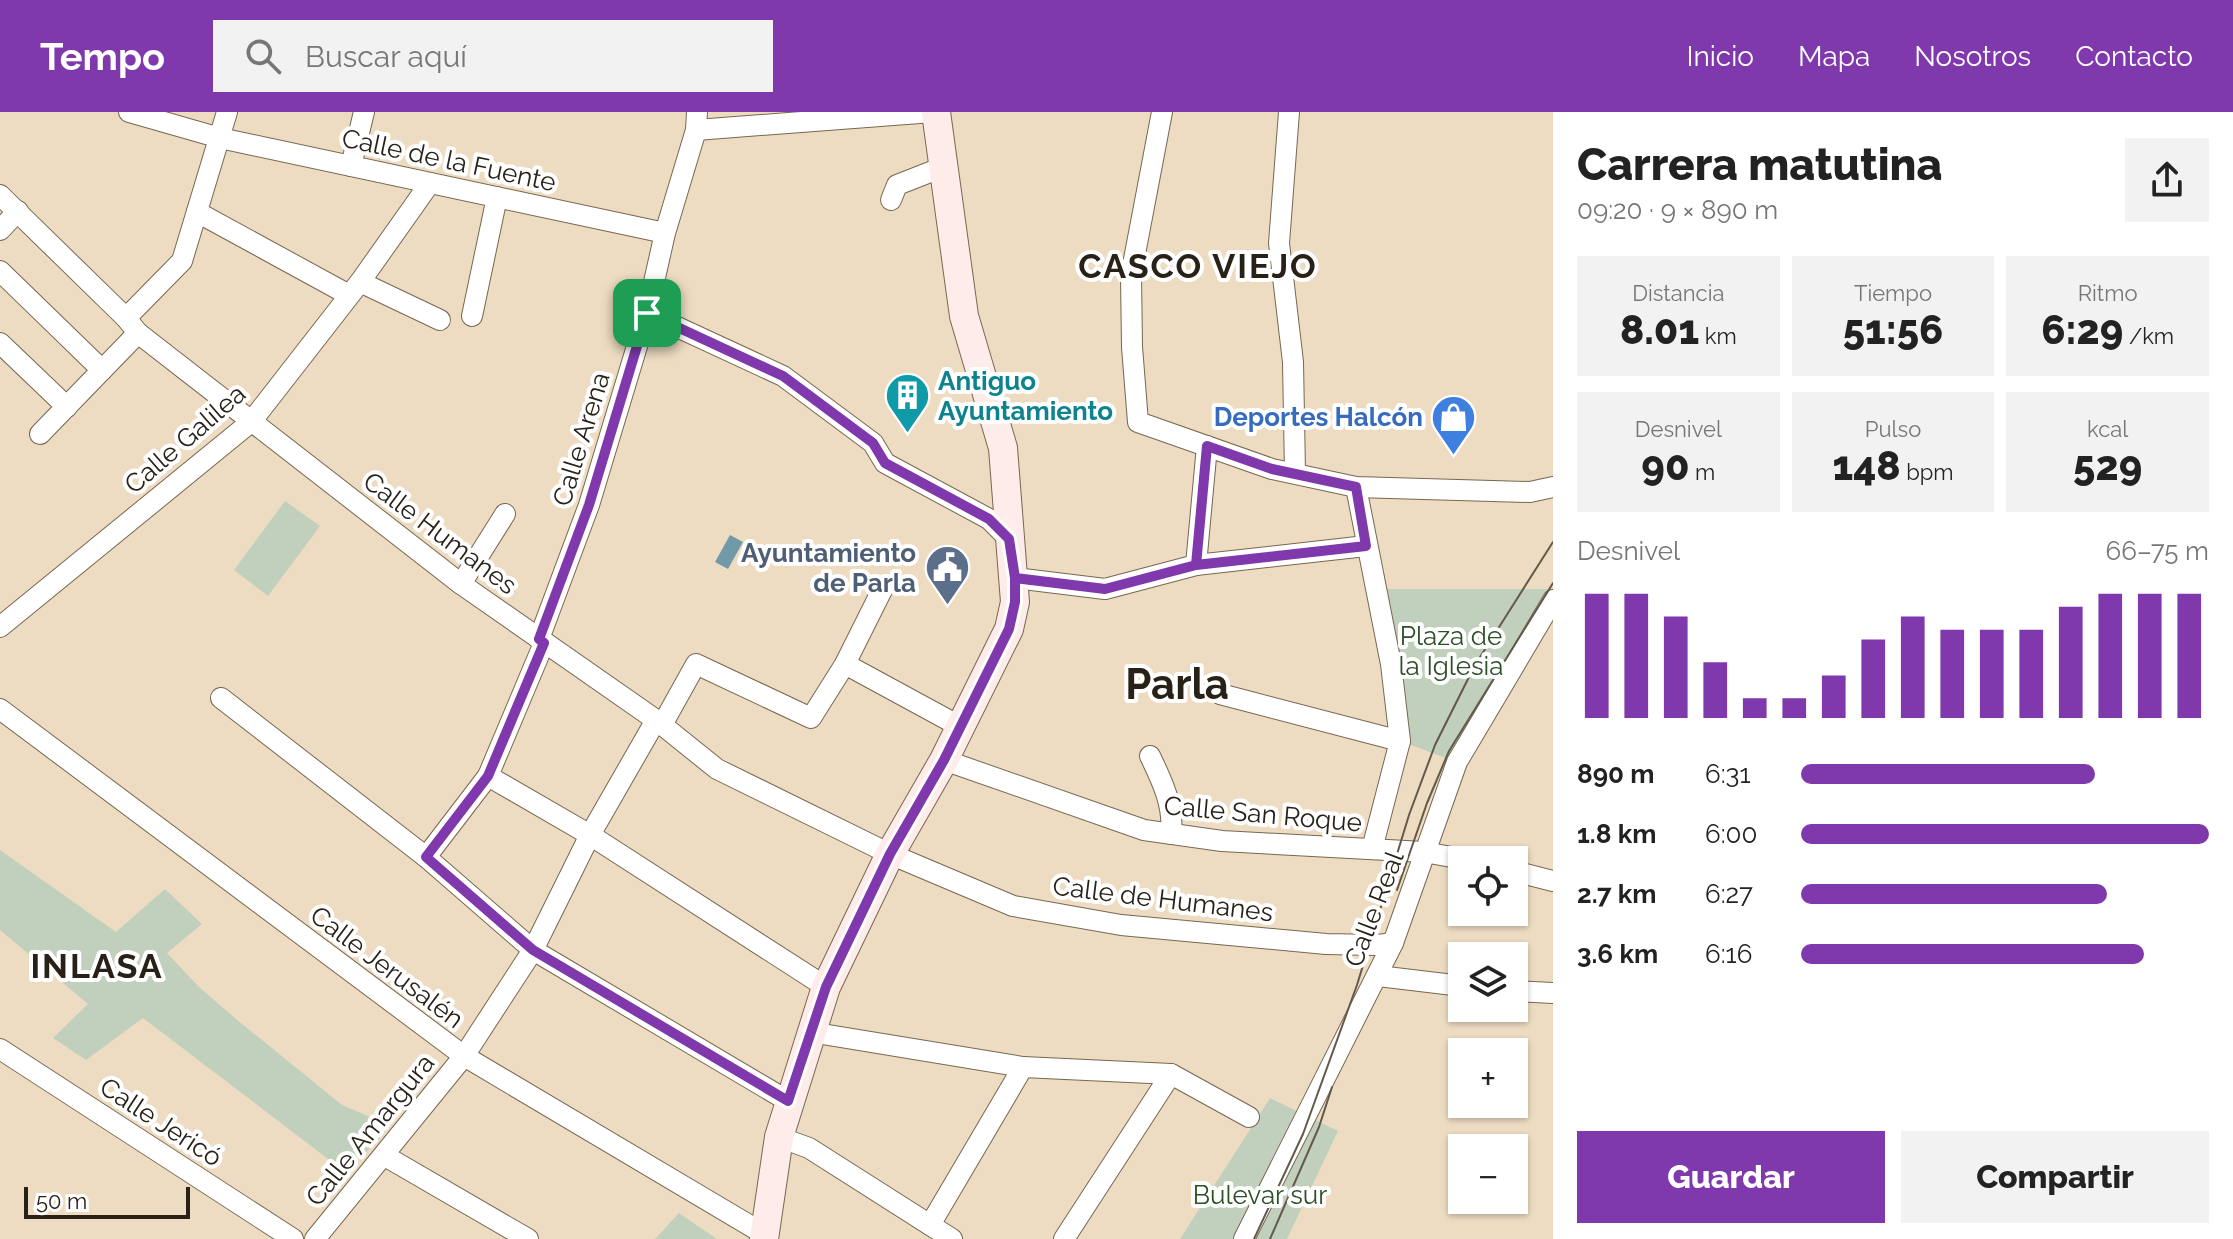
<!DOCTYPE html>
<html lang="es">
<head>
<meta charset="utf-8">
<style>
  :root { --surface:#fff; --page:#f2f2f2; --text:#222; --muted:#767676; --accent:#7f39ac }
  body { margin:0; font-family:Raleway,sans-serif; background:var(--page); color:var(--text); height:100vh; display:flex; flex-direction:column; font-size:30px; white-space:nowrap }
  * { box-sizing:border-box; margin:0 }
  p { font-size:26px; color:var(--muted) }
  .icon { flex:none; width:44px; height:44px; fill:none; stroke:currentColor; stroke-width:2; stroke-linecap:round; stroke-linejoin:round }
  .map { position:relative; flex:1; overflow:hidden }
  .drawer { display:flex; flex-direction:column; background:var(--surface); width:680px }
  .drawer>* { flex:none }
  .buttons { position:absolute; left:1448px; top:734px; display:grid; gap:16px }
  .buttons a { display:grid; place-items:center; width:80px; height:80px; border-radius:0px; background:var(--surface); box-shadow:0 2px 6px #0004; font-size:40px }
  .scale { position:absolute; left:24px; bottom:20px; width:166px; box-sizing:border-box; padding-left:8px; border:4px solid #282117; border-top:0; font-size:22px; line-height:28px; white-space:nowrap; color:#282117; -webkit-text-stroke:6px #fff; paint-order:stroke }
  .pin { position:absolute; display:grid; place-items:center; width:68px; height:68px; color:#fff; margin:-34px; border-radius:16px; box-shadow:0 4px 12px #0006 }
  .round { display:grid; place-items:center; flex:none; width:84px; height:84px; border-radius:0px; background:var(--page) }
  .overview { display:flex; align-items:center; justify-content:space-between; height:136px; padding:0 24px }
  h1 { font-size:44px; font-weight:800; line-height:60px }
  .figures { display:grid; grid-template-columns:repeat(3,1fr); gap:12px; height:136px; padding:8px 24px }
  .figures div { display:grid; align-content:center; border-radius:0px; background:var(--page); text-align:center }
  .figures b { font-size:40px; font-weight:800 }
  .figures small { font-size:22px; font-weight:400 }
  .figures p { font-size:22px }
  .chart { height:224px; padding:16px 24px }
  .chart p { display:flex; justify-content:space-between }
  .chart svg { width:100%; height:144px; margin-top:8px; stroke:var(--accent); stroke-width:6 }
  .button { display:flex; gap:16px; margin-top:auto; padding:16px 24px }
  .button a { flex:1; height:92px; border-radius:0px; background:var(--accent); color:#fff; font-size:32px; font-weight:800; line-height:92px; text-align:center }
  .button a+a { background:var(--page); color:var(--text) }
  ul { padding:0 24px; list-style:none; font-size:26px }
  li { display:grid; grid-template-columns:128px 96px 1fr; align-items:center; height:60px }
  li i { height:20px; border-radius:10px; background:var(--accent) }
  header { display:flex; align-items:center; gap:48px; box-sizing:border-box; height:112px; padding:0 40px; background:var(--accent); color:#fff }
  header strong { font-size:38px }
  nav { display:flex; gap:44px; margin-inline-start:auto; font-size:28px }
  .search { width:560px; height:72px; background:var(--page); display:flex; align-items:center; gap:20px; box-sizing:border-box; padding:0 28px; border-radius:0px; color:var(--muted); font-size:30px }
  main { display:flex; flex:1; min-height:0 }
  .map>svg:first-child { display:block }
  .green { fill:#c0d0bc }
  .water { fill:#7199a7 }
  .lines { fill:none; stroke-linecap:round; stroke-linejoin:round }
  .street-casing { stroke:#776750; stroke-width:22 }
  .secondary-casing { stroke:#776750; stroke-width:30 }
  .street { stroke:#fff; stroke-width:20 }
  .secondary { stroke:#fdecea; stroke-width:28 }
  .tram { stroke:#63594a; stroke-width:2 }
  .route-casing { stroke:#fff; stroke-width:16 }
  .route { stroke:#7f39ac; stroke-width:10 }
  .labels { text-anchor:middle; dominant-baseline:central; stroke-width:8; stroke-linejoin:round; paint-order:stroke }
  .street-label { font-size:26px; fill:#282117; stroke:#fff }
  .culture-label { font-size:26px; font-weight:bold; fill:#0d838f; stroke:#fff; text-anchor:start }
  .shop-label { font-size:26px; font-weight:bold; fill:#366cbe; stroke:#fff; text-anchor:end }
  .service-label { font-size:26px; font-weight:bold; fill:#4e5e75; stroke:#fff; text-anchor:end }
  .park-label { font-size:26px; fill:#2c4f25; stroke:#fff }
  .district-label { font-size:34px; font-weight:bold; letter-spacing:2px; fill:#282117; stroke:#fff }
  .town-label { font-size:42px; font-weight:bold; fill:#282117; stroke:#fff }
</style>
</head>
<body>
<header>
<strong>Tempo</strong>
<div class="search"><svg class="icon" aria-label="search" viewBox="0 0 24 24"><circle cx="10" cy="10" r="6"/><path d="M15 15l6 6"/></svg>Buscar aquí</div>
<nav><a>Inicio</a><a>Mapa</a><a>Nosotros</a><a>Contacto</a></nav>
</header>
<main>
<div class="map">
<svg width="1553" height="1127" viewBox="0 0 1553 1127">
  <rect width="100%" height="100%" fill="#eedcc2"/>
  <g class="green">
    <polygon points="285,389 320,414 268,484 234,458"/>
    <polygon points="1376,477 1553,477 1553,488 1457,650 1400,629"/>
    <polygon points="0,738 116,820 165,777 202,812 167,841 199,875 236,907 342,993 387,1012 383,1023 350,1056 336,1053 143,906 86,948 53,926 88,892 0,818"/>
    <polygon points="1270,986 1338,1019 1287,1127 1180,1127"/>
    <polygon points="679,1101 717,1127 655,1127"/>
  </g>
  <polygon class="water" points="730,423 743,430 728,457 715,450"/>
  <g class="lines">
    <defs>
      <g id="street">
        <polyline points="129,0 220,26 665,121"/>
        <polyline points="1162,0 1131,163 1132,235 1138,310 1272,357 1356,375 1530,380 1553,375"/>
        <polyline points="1289,0 1279,131 1293,250 1295,361"/>
        <polyline points="696,18 933,0"/>
        <polyline points="351,54 364,0"/>
        <polyline points="0,83 126,206 138,221 461,472 656,608 717,657 890,742 1013,794 1121,813 1326,832 1378,833 1393,831"/>
        <polyline points="891,88 897,73 943,55"/>
        <polyline points="197,100 349,183"/>
        <polyline points="0,118 18,99"/>
        <polyline points="0,159 102,258"/>
        <polyline points="360,170 440,208"/>
        <polyline points="647,201 783,264 873,331 885,351 989,407 1009,427"/>
        <polyline points="472,204 497,85"/>
        <polyline points="126,206 182,149 227,0"/>
        <polyline points="0,231 67,295"/>
        <polyline points="40,322 138,221"/>
        <polyline points="1356,375 1391,552 1400,629 1372,737"/>
        <polyline points="1196,453 1207,334"/>
        <polyline points="1015,466 1105,477 1196,453 1366,434"/>
        <polyline points="461,472 505,402"/>
        <polyline points="883,476 845,552 961,615"/>
        <polyline points="0,515 251,310 360,170 430,71"/>
        <polyline points="539,527 589,393 647,201 665,121 696,18 697,0"/>
        <polyline points="1220,582 1400,629"/>
        <polyline points="221,586 426,745 533,838 788,989"/>
        <polyline points="0,597 464,944 764,1122"/>
        <polyline points="662,613 696,552 811,606 845,552"/>
        <path d="M 1150,644 C 1162,669 1174,693 1171,722"/>
        <polyline points="944,648 1144,718 1222,729 1424,740 1468,748"/>
        <polyline points="488,664 590,723 826,875"/>
        <polyline points="426,745 488,664 544,531"/>
        <polyline points="1514,759 1553,769"/>
        <polyline points="1378,864 1462,874"/>
        <polyline points="1514,879 1553,881"/>
        <polyline points="810,920 1023,955 1171,962 1249,1005"/>
        <polyline points="0,937 293,1127"/>
        <polyline points="779,1025 809,1036 952,1127"/>
        <polyline points="385,1044 528,1127"/>
        <polyline points="930,1113 1023,955"/>
        <polyline points="315,1127 464,944 533,838 590,723 656,608"/>
        <polyline points="1064,1127 1171,962"/>
        <polyline points="1244,1127 1393,831 1457,650 1553,488"/>
      </g>
      <polyline id="secondary" points="764,1127 779,1025 826,875 890,742 944,648 1009,517 1015,490 1003,336 964,204 936,0"/>
    </defs>
    <use href="#street" class="street-casing"/>
    <use href="#secondary" class="secondary-casing"/>
    <use href="#street" class="street"/>
    <use href="#secondary" class="secondary"/>
    <g class="tram">
      <polyline points="1397,778 1427,691 1449,639 1553,471"/>
      <polyline points="1254,1127 1303,1022 1357,873 1409,703 1435,633 1475,553 1553,430"/>
      <polyline points="1270,1127 1319,1015 1332,975"/>
    </g>
  </g>
  <g class="lines">
    <defs>
      <polyline id="route" points="647,201 589,393 539,527 544,531 488,664 426,745 533,838 788,989 826,875 890,742 944,648 1009,517 1015,490 1015,466 1105,477 1196,453 1366,434 1356,375 1272,357 1207,334 1196,453 1105,477 1015,466 1009,427 989,407 885,351 873,331 783,264 647,201"/>
    </defs>
    <use href="#route" class="route-casing"/>
    <use href="#route" class="route"/>
  </g>
  <defs>
    <symbol id="building-pin" viewBox="-11 -11 22 30"><path d="M0 17L-7.5 6A9.5 9.5 0 1 1 7.5 6Z" fill="#0f9aa8" stroke="#fff"/><path d="M-4-6H4V6H1V3H-1V6H-4ZM-2.5-4.3h1.7v1.8h-1.7ZM.8-4.3h1.7v1.8H.8ZM-2.5-1h1.7V.8h-1.7ZM.8-1h1.7V.8H.8Z" fill="#fff"/></symbol>
    <symbol id="shop-pin" viewBox="-11 -11 22 30"><path d="M0 17L-7.5 6A9.5 9.5 0 1 1 7.5 6Z" fill="#3f7fe0" stroke="#fff"/><path d="M-5-2.5h2.3a2.7 3.5 0 0 1 5.4 0H5L5.5 6h-11ZM-1.5-2.5h3a1.5 2.3 0 0 0-3 0Z" fill="#fff"/></symbol>
    <symbol id="civic-pin" viewBox="-11 -11 22 30"><path d="M0 17L-7.5 6A9.5 9.5 0 1 1 7.5 6Z" fill="#5c6f8a" stroke="#fff"/><path d="M-.6-6.5H3V-4.5H.6V-3L4-1V1h2V6H-6V1h2V-1L-.6-3ZM-1.2 2.5V6h2.4V2.5Z" fill="#fff"/></symbol>
  </defs>
  <g fill-rule="evenodd">
    <use href="#building-pin" x="882" y="258" width="51" height="69"/>
    <use href="#shop-pin" x="1428" y="280" width="51" height="69"/>
    <use href="#civic-pin" x="922" y="430" width="51" height="69"/>
  </g>
  <g class="labels">
    <g class="street-label">
      <text transform="translate(449 48) rotate(12)">Calle de la Fuente</text>
      <text transform="translate(185 327) rotate(-41)">Calle Galilea</text>
      <text transform="translate(581 327) rotate(-73)">Calle Arena</text>
      <text transform="translate(440 421) rotate(37)">Calle Humanes</text>
      <text transform="translate(1263 702) rotate(5)">Calle San Roque</text>
      <text transform="translate(1163 787) rotate(7)">Calle de Humanes</text>
      <text transform="translate(1374 797) rotate(-69)">Calle Real</text>
      <text transform="translate(387 855) rotate(37)">Calle Jerusalén</text>
      <text transform="translate(161 1010) rotate(33)">Calle Jericó</text>
      <text transform="translate(370 1018) rotate(-51)">Calle Amargura</text>
    </g>
    <g class="culture-label">
      <text x="938" y="269">Antiguo<tspan x="938" dy="30">Ayuntamiento</tspan></text>
    </g>
    <g class="shop-label">
      <text x="1423" y="305">Deportes Halcón</text>
    </g>
    <g class="service-label">
      <text x="916" y="441">Ayuntamiento<tspan x="916" dy="30">de Parla</tspan></text>
    </g>
    <g class="park-label">
      <text x="1451" y="524">Plaza de<tspan x="1451" dy="30">la Iglesia</tspan></text>
      <text x="1260" y="1083">Bulevar sur</text>
    </g>
    <g class="district-label">
      <text x="1198" y="154">CASCO VIEJO</text>
      <text x="97" y="854">INLASA</text>
    </g>
    <g class="town-label">
      <text x="1177" y="572">Parla</text>
    </g>
  </g>
</svg>
<div class="buttons">
<a><svg class="icon" aria-label="locate" viewBox="0 0 24 24"><circle cx="12" cy="12" r="6"/><path d="M12 2v4M12 18v4M2 12h4M18 12h4"/></svg></a>
<a><svg class="icon" aria-label="layers" viewBox="0 0 24 24"><path d="M12 4l9 5-9 5-9-5zM3 14l9 5 9-5"/></svg></a>
<a>+</a>
<a>−</a>
</div>
<div class="scale">50 m</div>
<div class="pin" style="left:647px;top:201px;background:#1e9e55"><svg class="icon" aria-label="arrive" viewBox="0 0 24 24"><path d="M6 21V4h12l-3 4 3 4H6"/></svg></div>
</div>
<section class="drawer">
<div class="overview"><div><h1>Carrera matutina</h1><p>09:20 · 9 × 890 m</p></div><a class="round"><svg class="icon" aria-label="share" viewBox="0 0 24 24"><path d="M12 15V3M7 8l5-5 5 5M5 13v7h14v-7"/></svg></a></div>
<div class="figures">
<div><p>Distancia</p><b>8.01<small> km</small></b></div>
<div><p>Tiempo</p><b>51:56</b></div>
<div><p>Ritmo</p><b>6:29<small> /km</small></b></div>
</div>
<div class="figures">
<div><p>Desnivel</p><b>90<small> m</small></b></div>
<div><p>Pulso</p><b>148<small> bpm</small></b></div>
<div><p>kcal</p><b>529</b></div>
</div>
<div class="chart"><p><span>Desnivel</span>66–75 m</p>
<svg viewBox="0 0 160 44" preserveAspectRatio="none"><path d="M5 44V6M15 44V6M25 44V13M35 44V27M45 44V38M55 44V38M65 44V31M75 44V20M85 44V13M95 44V17M105 44V17M115 44V17M125 44V10M135 44V6M145 44V6M155 44V6"/></svg>
</div>
<ul>
<li><b>890 m</b>6:31<i style="width:72%"></i></li>
<li><b>1.8 km</b>6:00<i style="width:100%"></i></li>
<li><b>2.7 km</b>6:27<i style="width:75%"></i></li>
<li><b>3.6 km</b>6:16<i style="width:84%"></i></li>
</ul>
<div class="button"><a>Guardar</a><a>Compartir</a></div>
</section>
</main>
</body>
</html>
